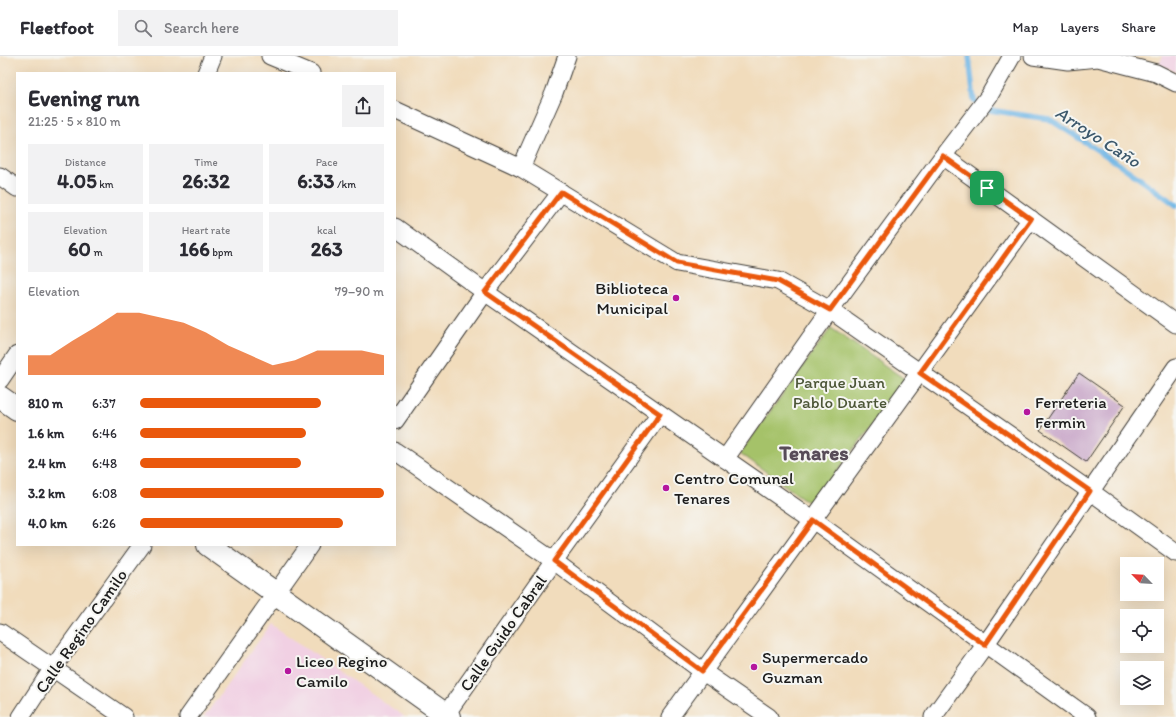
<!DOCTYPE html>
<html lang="en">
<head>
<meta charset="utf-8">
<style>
  :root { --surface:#fff; --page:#f2f2f3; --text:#2b2b33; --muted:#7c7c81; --line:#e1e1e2; --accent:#ea580c }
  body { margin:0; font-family:Itim,sans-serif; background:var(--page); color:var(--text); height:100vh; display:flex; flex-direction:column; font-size:15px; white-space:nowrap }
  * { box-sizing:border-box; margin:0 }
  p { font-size:13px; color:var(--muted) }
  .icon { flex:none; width:22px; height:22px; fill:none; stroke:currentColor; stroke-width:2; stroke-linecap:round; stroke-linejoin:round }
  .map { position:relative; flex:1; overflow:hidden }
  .sheet { position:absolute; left:16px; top:16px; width:380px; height:474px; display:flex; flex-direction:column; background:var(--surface); border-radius:0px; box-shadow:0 4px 16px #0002 }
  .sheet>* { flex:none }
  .needle { width:26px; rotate:295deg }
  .tools { position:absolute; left:1120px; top:501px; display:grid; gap:8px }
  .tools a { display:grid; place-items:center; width:44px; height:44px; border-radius:0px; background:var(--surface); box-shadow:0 4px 16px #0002; font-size:20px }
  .pin { position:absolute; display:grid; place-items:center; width:34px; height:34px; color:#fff; margin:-17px; border-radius:8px; box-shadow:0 2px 6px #0006 }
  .round { display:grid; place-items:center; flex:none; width:42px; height:42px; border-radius:0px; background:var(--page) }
  .head { display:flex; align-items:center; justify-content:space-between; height:68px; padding:0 12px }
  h1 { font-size:22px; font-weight:800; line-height:30px }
  .metrics { display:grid; grid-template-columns:repeat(3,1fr); gap:6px; height:68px; padding:4px 12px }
  .metrics div { display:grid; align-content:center; border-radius:0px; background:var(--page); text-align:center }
  .metrics b { font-size:20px; font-weight:800 }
  .metrics small { font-size:11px; font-weight:400 }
  .metrics p { font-size:11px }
  .chart { height:112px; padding:8px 12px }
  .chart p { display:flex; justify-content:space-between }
  .chart svg { width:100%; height:72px; margin-top:4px; fill:var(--accent); opacity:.7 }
  ul { padding:0 12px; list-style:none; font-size:13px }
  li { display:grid; grid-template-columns:64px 48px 1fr; align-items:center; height:30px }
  li i { height:10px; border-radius:5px; background:var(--accent) }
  header { display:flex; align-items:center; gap:24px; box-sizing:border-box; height:56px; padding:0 20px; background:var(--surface); border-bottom:1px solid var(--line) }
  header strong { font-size:19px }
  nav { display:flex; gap:22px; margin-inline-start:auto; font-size:14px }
  .search { width:280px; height:36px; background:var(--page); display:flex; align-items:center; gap:10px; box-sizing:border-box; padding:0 14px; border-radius:0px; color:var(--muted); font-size:15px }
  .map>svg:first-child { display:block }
  .built { fill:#f1d0e3 }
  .green { fill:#a5c269; stroke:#606f42 }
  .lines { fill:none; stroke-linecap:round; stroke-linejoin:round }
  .stream { stroke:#6eb5e5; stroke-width:5.5 }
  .building { fill:#c7a4c7 }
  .street-casing { stroke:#3c3934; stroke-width:19 }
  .secondary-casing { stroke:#3c3934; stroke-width:24 }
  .street { stroke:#fff; stroke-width:17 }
  .secondary { stroke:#fff; stroke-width:22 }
  .route-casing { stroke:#fff; stroke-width:8 }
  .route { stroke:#ea580c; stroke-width:5 }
  .poi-dot { fill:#b5179e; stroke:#f6f6f2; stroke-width:1.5 }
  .labels { text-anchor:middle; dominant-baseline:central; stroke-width:4; stroke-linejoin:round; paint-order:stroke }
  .poi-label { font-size:17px; fill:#1c1c1c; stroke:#f6f6f2; text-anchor:start }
  .park-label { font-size:17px; fill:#4c5637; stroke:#f6f6f2 }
  .street-label { font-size:17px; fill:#1c1c1c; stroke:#f6f6f2 }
  .water-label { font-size:18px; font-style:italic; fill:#3d596c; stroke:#f6f6f2 }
  .district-label { font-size:21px; font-weight:bold; fill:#584c58; stroke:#f6f6f2 }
</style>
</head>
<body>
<header>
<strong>Fleetfoot</strong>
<div class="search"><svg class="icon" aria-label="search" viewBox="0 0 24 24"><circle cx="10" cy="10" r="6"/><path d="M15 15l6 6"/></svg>Search here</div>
<nav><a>Map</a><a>Layers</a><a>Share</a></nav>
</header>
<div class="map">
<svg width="1176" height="661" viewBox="0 0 1176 661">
  <rect width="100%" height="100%" fill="#f6f6f2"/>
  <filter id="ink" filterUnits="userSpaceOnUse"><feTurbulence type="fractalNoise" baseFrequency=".025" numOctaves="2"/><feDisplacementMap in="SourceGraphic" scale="8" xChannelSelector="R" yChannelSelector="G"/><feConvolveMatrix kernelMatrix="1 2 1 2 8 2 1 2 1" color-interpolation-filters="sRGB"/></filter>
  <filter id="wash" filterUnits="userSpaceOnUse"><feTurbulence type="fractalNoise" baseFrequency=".012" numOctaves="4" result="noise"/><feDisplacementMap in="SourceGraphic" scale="16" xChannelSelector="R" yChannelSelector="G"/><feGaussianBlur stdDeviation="0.9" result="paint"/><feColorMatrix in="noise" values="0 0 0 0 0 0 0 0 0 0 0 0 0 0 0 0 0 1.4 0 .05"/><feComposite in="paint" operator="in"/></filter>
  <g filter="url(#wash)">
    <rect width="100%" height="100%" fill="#f1dcbc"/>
    <g class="built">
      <polygon points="1163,0 1176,0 1176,16 1159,8"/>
      <polygon points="271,568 405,661 204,661"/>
    </g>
    <polygon class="green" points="831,272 906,324 812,449 740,397"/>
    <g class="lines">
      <polyline class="stream" points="969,0 974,45 989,54 1049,63 1122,110 1176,149"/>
    </g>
    <g id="blocks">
      <polygon class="building" points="1079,317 1125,349 1086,406 1040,374"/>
    </g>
  </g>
  <g filter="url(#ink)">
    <use href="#blocks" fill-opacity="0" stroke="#3c3934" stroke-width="1"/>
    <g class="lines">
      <defs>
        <g id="street">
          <polyline points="270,0 311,17"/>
          <polyline points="1033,0 1068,5 1098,2 1156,17 1176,27"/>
          <polyline points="206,17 213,0"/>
          <polyline points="395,54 521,112 677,207 778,225 830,254 1090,435 1176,497"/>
          <polyline points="943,100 1176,268"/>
          <polyline points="521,112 554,37 567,0"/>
          <polyline points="0,120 17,132"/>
          <polyline points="395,171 485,236 813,464 1087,661"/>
          <polyline points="0,324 17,299"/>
          <polyline points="395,365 485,236 561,136"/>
          <polyline points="395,395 554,505 702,615 769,661"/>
          <polyline points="725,403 830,254 943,100 989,40 1012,0"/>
          <polyline points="0,576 124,661"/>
          <polyline points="21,661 53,612 142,489"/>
          <polyline points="188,661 276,537 310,489"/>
          <polyline points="444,661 554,505 660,358"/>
          <polyline points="670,661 1031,163"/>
          <polyline points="933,661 985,589 1176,311"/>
        </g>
        <g id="secondary">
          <polyline points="0,341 17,353"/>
          <polyline points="208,489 449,661"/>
        </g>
      </defs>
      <use href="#street" class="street-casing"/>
      <use href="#secondary" class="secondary-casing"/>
      <use href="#street" class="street"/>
      <use href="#secondary" class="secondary"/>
    </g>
  </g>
  <g class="lines" filter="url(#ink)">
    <defs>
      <polygon id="route" points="943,100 1031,163 920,317 1090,435 985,589 813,464 702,615 554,505 660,358 485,236 561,136 677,207 778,225 830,254"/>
    </defs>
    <use href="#route" class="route-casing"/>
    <use href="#route" class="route"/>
  </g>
  <g class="poi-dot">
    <circle cx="676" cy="242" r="4"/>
    <circle cx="1027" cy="356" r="4"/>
    <circle cx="666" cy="432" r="4"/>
    <circle cx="754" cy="611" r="4"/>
    <circle cx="288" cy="615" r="4"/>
  </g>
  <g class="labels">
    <g class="poi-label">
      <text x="668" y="232" text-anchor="end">Biblioteca<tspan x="668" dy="20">Municipal</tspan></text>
      <text x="1035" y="346">Ferreteria<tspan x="1035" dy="20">Fermin</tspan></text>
      <text x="674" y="422">Centro Comunal<tspan x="674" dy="20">Tenares</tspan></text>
      <text x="762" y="601">Supermercado<tspan x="762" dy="20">Guzman</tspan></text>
      <text x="296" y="605">Liceo Regino<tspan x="296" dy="20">Camilo</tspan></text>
    </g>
    <g class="park-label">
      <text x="840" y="326">Parque Juan<tspan x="840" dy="20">Pablo Duarte</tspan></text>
    </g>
    <g class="street-label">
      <text transform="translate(81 575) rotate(-55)">Calle Regino Camilo</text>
      <text transform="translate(503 577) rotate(-55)">Calle Guido Cabral</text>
    </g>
    <g class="water-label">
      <text transform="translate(1098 81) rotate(33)">Arroyo Caño</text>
    </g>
    <g class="district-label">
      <text x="814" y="396">Tenares</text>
    </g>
  </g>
</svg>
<div class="tools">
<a><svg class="needle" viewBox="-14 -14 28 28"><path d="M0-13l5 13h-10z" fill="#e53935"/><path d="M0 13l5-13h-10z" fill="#7c7c81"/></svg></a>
<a><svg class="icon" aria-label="locate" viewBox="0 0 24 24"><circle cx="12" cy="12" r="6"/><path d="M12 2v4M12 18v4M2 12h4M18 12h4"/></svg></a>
<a><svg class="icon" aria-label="layers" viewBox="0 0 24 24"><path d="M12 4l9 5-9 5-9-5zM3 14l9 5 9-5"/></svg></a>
</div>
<div class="pin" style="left:987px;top:132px;background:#1e9e55"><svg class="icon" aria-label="arrive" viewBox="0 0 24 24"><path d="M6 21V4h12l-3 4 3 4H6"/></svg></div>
<section class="sheet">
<div class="head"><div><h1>Evening run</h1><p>21:25 · 5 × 810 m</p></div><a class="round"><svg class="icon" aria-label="share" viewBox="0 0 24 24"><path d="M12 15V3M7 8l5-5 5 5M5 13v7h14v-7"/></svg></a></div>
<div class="metrics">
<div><p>Distance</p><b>4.05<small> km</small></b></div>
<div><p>Time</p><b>26:32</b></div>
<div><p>Pace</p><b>6:33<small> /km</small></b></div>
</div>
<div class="metrics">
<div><p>Elevation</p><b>60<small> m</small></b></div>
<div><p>Heart rate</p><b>166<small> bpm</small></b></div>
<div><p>kcal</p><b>263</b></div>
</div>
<div class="chart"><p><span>Elevation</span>79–90 m</p>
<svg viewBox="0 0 160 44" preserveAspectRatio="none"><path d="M0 44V32L10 32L20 23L30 15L40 6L50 6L60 9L70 12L80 18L90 26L100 32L110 38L120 35L130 29L140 29L150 29L160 32V44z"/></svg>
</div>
<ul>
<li><b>810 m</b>6:37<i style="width:74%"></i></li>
<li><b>1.6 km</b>6:46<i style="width:68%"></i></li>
<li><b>2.4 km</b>6:48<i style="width:66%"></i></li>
<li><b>3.2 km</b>6:08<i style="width:100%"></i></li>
<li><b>4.0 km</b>6:26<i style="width:83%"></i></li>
</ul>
</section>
</div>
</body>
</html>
